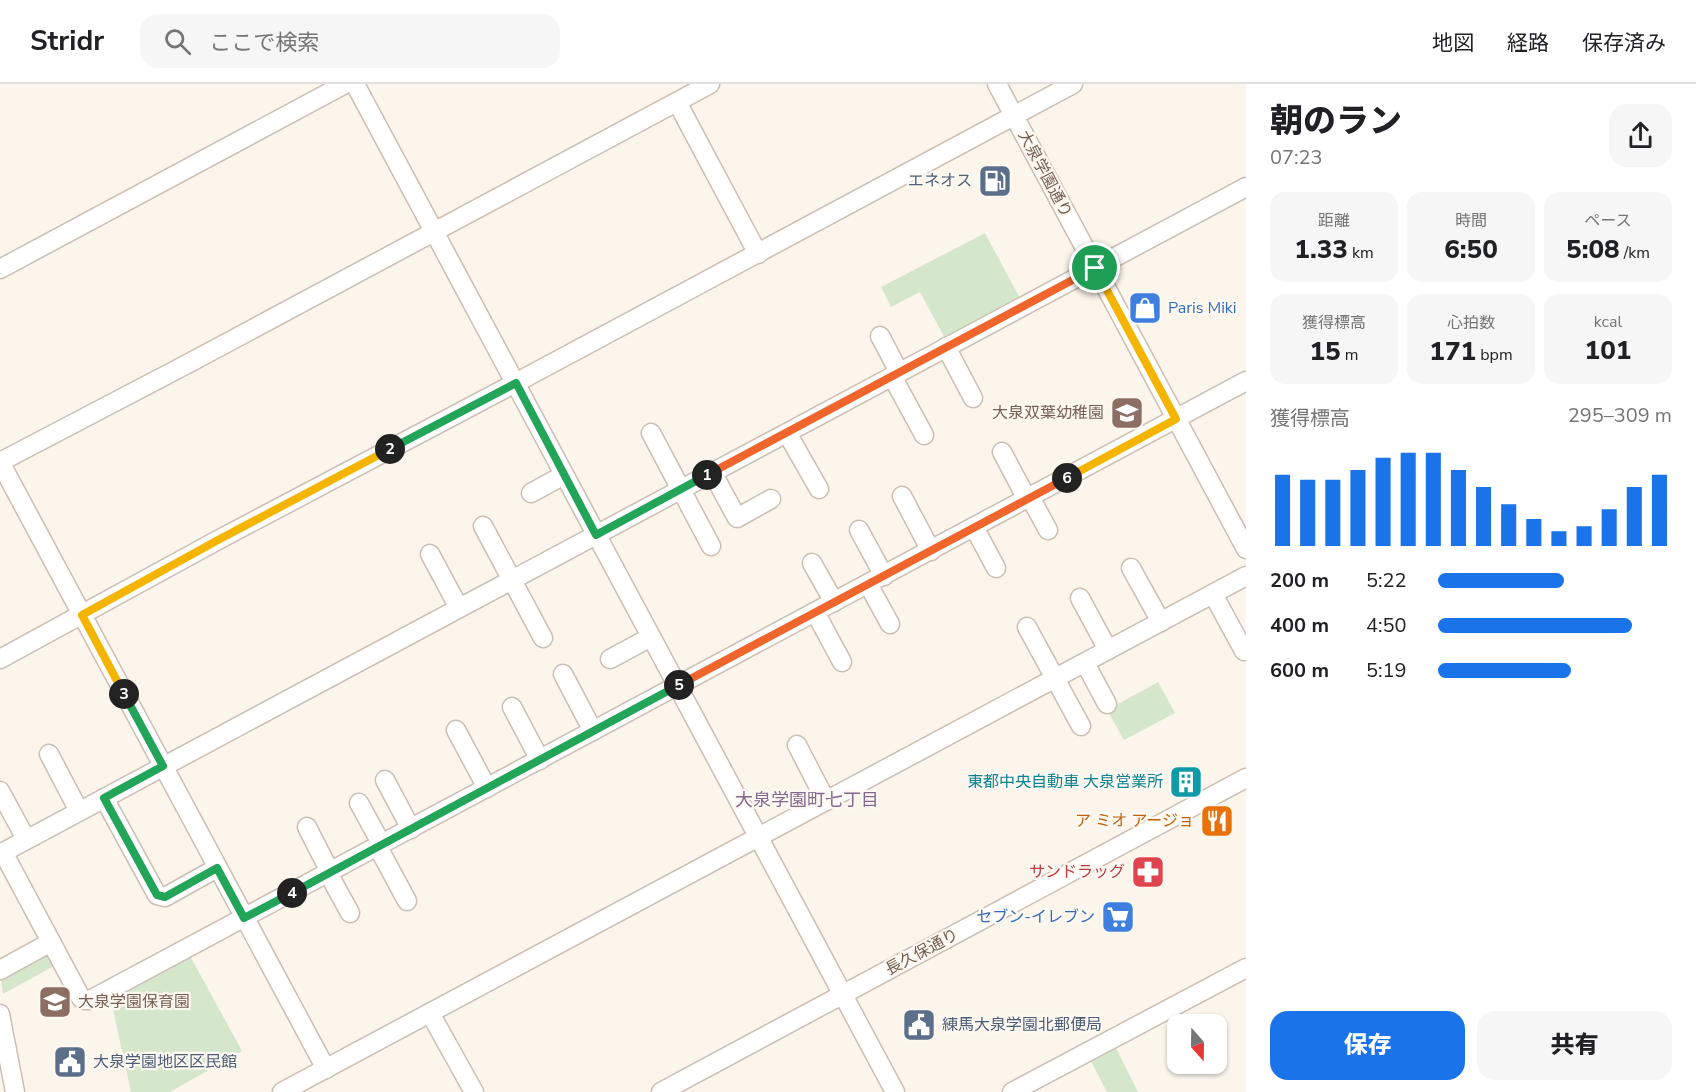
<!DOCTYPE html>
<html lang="ja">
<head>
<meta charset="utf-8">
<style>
  :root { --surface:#fff; --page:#f6f6f6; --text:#202124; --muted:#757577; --line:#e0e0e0; --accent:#1a73e8 }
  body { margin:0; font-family:"Nunito Sans","Noto Sans JP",sans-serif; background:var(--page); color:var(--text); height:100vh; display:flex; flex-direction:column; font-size:22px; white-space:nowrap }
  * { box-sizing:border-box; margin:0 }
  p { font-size:20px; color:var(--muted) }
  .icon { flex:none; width:33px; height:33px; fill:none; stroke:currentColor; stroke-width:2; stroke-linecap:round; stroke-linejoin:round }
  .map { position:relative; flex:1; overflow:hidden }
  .panel { display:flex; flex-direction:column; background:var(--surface); width:450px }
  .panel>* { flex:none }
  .needle { width:39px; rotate:160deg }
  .controls { position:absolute; left:1167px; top:930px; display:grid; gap:12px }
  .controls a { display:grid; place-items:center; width:60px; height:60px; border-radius:12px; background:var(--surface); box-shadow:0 2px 4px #0004; font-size:30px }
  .pin { position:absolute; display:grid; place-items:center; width:51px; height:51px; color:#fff; margin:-26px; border:3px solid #fff; border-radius:50%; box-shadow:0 2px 6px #0007 }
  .km { position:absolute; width:30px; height:30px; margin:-15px; border-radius:50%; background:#222; color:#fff; font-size:16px; line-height:30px; text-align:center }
  .round { display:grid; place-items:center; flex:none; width:63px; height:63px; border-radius:18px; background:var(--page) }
  .overview { display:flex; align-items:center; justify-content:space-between; height:102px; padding:0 24px }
  h1 { font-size:33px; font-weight:800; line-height:45px }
  .figures { display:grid; grid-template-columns:repeat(3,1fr); gap:9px; height:102px; padding:6px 24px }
  .figures div { display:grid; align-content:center; border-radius:15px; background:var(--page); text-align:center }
  .figures b { font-size:26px; font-weight:800 }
  .figures small { font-size:16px; font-weight:400 }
  .figures p { font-size:16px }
  .chart { height:168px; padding:12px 24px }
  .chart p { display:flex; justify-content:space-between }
  .chart svg { width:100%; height:108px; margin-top:6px; stroke:var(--accent); stroke-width:6 }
  .cta { display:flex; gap:12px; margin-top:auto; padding:12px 24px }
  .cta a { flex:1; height:69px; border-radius:18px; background:var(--accent); color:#fff; font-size:24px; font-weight:800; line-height:69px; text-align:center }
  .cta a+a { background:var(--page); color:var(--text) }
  ul { padding:0 24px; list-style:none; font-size:20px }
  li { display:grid; grid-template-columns:96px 72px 1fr; align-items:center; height:45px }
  li i { height:15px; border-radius:8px; background:var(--accent) }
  header { display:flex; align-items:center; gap:36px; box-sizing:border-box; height:84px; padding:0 30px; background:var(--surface); border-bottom:2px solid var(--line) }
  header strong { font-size:28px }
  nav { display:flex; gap:33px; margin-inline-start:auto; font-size:21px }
  .search { width:420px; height:54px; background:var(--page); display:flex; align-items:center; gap:15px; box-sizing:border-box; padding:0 21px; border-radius:18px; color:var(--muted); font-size:22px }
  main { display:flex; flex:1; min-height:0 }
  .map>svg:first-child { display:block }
  .green { fill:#d5e7cb }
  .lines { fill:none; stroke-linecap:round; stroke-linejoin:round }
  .minor-casing { stroke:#ccbeb2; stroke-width:21 }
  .minor { stroke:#fff; stroke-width:18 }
  .split-1-casing { stroke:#fff; stroke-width:12 }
  .split-2-casing { stroke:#fff; stroke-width:12 }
  .split-3-casing { stroke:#fff; stroke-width:12 }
  .split-4-casing { stroke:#fff; stroke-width:12 }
  .split-5-casing { stroke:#fff; stroke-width:12 }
  .split-6-casing { stroke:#fff; stroke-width:12 }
  .split-7-casing { stroke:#fff; stroke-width:12 }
  .split-1 { stroke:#f0652b; stroke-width:8 }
  .split-2 { stroke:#22a559; stroke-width:8 }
  .split-3 { stroke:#f5b400; stroke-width:8 }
  .split-4 { stroke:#22a559; stroke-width:8 }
  .split-5 { stroke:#22a559; stroke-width:8 }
  .split-6 { stroke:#f0652b; stroke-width:8 }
  .split-7 { stroke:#f5b400; stroke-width:8 }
  .labels { text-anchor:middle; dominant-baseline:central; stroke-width:4.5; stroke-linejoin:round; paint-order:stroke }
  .street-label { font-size:16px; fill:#735f51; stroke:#fdf9f2 }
  .service-label { font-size:16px; fill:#4e5e75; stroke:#fdf9f2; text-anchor:start }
  .shop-label { font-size:16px; fill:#366cbe; stroke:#fdf9f2; text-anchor:start }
  .education-label { font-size:16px; fill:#785e54; stroke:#fdf9f2; text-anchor:end }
  .culture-label { font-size:16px; fill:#0d838f; stroke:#fdf9f2; text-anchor:end }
  .food-label { font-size:16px; fill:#c56008; stroke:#fdf9f2; text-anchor:end }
  .health-label { font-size:16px; fill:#be3a42; stroke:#fdf9f2; text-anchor:end }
  .neighbourhood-label { font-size:18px; fill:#84698e; stroke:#fdf9f2 }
</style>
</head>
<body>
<header>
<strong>Stridr</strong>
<div class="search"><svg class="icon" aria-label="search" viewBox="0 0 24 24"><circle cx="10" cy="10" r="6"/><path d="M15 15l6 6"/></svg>ここで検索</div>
<nav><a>地図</a><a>経路</a><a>保存済み</a></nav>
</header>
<main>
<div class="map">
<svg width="1246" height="1008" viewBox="0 0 1246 1008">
  <rect width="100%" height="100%" fill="#fbf5ec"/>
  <g class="green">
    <polygon points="985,149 1023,220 948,260 920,208 891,223 881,203"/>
    <polygon points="1158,598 1175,629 1124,656 1107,626"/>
    <polygon points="40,870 49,873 54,882 3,910 1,896 4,889"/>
    <polygon points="189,870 242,967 170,1008 131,1008 110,912"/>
    <polygon points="1116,964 1138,1008 1107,1008 1091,977"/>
  </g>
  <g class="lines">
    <defs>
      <g id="minor">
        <polyline points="355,0 895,1008"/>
        <polyline points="997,0 1246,465"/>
        <polyline points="677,18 758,170"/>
        <polyline points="0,185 345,0"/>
        <polyline points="880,252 899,288"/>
        <polyline points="946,263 973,314"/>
        <polyline points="892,292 924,351"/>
        <polyline points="651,349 711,462"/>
        <polyline points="787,349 819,405"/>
        <polyline points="1002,368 1027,415"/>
        <polyline points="0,378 191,278 710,0"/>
        <polyline points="0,378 326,985"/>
        <polyline points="712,388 737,434 771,415"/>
        <polyline points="531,409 564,391"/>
        <polyline points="902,412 931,467"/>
        <polyline points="1030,413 1048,446"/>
        <polyline points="483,442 543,554"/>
        <polyline points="974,443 996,484"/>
        <polyline points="859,446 884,492"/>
        <polyline points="430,470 459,524"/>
        <polyline points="812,479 834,518"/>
        <polyline points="1131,484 1161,538"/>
        <polyline points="868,500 890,540"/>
        <polyline points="1213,510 1244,567"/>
        <polyline points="1080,514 1108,566"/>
        <polyline points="815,528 842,578"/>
        <polyline points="1027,543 1081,642"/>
        <polyline points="0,575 218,456 521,296 1073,0"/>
        <polyline points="610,575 651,553"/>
        <polyline points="1085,579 1107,620"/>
        <polyline points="563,590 593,647"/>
        <polyline points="512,623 540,676"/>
        <polyline points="456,646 487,704"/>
        <polyline points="797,661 826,717"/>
        <polyline points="49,670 79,727"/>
        <polyline points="385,696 411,745"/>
        <polyline points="0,707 26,755"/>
        <polyline points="104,714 157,811 165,813 217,784"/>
        <polyline points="359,719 382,761"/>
        <polyline points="307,743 330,788"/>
        <polyline points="378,763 407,817"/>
        <polyline points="3,768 81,914 85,916 90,916 1246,297"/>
        <polyline points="0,770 1246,103"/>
        <polyline points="328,789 350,829"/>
        <polyline points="0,886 51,858"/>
        <polyline points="430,929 474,1008"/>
        <polyline points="0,930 15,1008"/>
        <polyline points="282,1008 1246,492"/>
        <polyline points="661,1008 1246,694"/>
        <polyline points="1012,1008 1246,884"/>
      </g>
    </defs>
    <use href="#minor" class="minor-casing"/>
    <use href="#minor" class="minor"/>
  </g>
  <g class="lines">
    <defs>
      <polyline id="split-1" points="707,391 1095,184"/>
      <polyline id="split-2" points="390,365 516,299 596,451 707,391"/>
      <polyline id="split-3" points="124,610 82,531 218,456 390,365"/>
      <polyline id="split-4" points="124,610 163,682 104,714 157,811 165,813 217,784 244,834 292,809"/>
      <polyline id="split-5" points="292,809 679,601"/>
      <polyline id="split-6" points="679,601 1067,394"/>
      <polyline id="split-7" points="1067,394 1176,335 1095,184"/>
    </defs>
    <use href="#split-1" class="split-1-casing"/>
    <use href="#split-2" class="split-2-casing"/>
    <use href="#split-3" class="split-3-casing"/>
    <use href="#split-4" class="split-4-casing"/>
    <use href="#split-5" class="split-5-casing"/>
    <use href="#split-6" class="split-6-casing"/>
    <use href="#split-7" class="split-7-casing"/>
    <use href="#split-1" class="split-1"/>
    <use href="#split-2" class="split-2"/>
    <use href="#split-3" class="split-3"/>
    <use href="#split-4" class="split-4"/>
    <use href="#split-5" class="split-5"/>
    <use href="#split-6" class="split-6"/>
    <use href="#split-7" class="split-7"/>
  </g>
  <defs>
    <symbol id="fuel-square" viewBox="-11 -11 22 22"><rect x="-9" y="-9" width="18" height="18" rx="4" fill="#5c6f8a" stroke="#fdf9f2"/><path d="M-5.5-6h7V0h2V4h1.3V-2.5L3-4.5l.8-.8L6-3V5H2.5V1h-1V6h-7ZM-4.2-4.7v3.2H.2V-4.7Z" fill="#fff"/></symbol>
    <symbol id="shop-square" viewBox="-11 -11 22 22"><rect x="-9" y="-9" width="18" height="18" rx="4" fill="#3f7fe0" stroke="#fdf9f2"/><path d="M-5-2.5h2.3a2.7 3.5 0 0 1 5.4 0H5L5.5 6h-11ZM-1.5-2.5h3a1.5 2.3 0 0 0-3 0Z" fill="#fff"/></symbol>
    <symbol id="school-square" viewBox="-11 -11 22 22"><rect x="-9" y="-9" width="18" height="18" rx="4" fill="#8d6e63" stroke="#fdf9f2"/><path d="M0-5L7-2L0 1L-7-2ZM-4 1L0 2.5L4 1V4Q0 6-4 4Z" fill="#fff"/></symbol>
    <symbol id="building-square" viewBox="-11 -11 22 22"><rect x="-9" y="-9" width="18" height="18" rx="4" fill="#0f9aa8" stroke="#fdf9f2"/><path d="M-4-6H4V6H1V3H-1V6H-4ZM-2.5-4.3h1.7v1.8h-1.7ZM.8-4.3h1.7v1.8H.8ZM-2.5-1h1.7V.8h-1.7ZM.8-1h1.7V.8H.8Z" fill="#fff"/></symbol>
    <symbol id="restaurant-square" viewBox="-11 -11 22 22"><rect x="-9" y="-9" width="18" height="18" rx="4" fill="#e8710a" stroke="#fdf9f2"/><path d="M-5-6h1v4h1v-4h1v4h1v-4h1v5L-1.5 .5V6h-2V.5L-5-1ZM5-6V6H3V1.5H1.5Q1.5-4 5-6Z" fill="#fff"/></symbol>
    <symbol id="pharmacy-square" viewBox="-11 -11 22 22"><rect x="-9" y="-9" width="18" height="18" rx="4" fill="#e0444e" stroke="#fdf9f2"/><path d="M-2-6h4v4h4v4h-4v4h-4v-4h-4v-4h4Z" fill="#fff"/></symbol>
    <symbol id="supermarket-square" viewBox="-11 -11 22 22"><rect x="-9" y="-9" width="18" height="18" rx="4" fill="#3f7fe0" stroke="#fdf9f2"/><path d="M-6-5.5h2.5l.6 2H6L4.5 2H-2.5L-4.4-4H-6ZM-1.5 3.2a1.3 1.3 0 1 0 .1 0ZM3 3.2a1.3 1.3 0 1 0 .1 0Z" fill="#fff"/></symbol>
    <symbol id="civic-square" viewBox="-11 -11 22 22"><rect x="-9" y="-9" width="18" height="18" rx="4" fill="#5c6f8a" stroke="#fdf9f2"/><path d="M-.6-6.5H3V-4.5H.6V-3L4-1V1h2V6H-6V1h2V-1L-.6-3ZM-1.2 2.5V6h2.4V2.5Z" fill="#fff"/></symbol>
  </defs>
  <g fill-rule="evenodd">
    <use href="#fuel-square" x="976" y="78" width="38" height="38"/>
    <use href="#shop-square" x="1126" y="205" width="38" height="38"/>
    <use href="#school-square" x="1108" y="310" width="38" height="38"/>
    <use href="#building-square" x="1167" y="679" width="38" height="38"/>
    <use href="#restaurant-square" x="1198" y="718" width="38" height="38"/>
    <use href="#pharmacy-square" x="1129" y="769" width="38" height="38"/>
    <use href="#supermarket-square" x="1099" y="814" width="38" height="38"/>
    <use href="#school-square" x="36" y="899" width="38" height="38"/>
    <use href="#civic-square" x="900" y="922" width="38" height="38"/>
    <use href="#civic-square" x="51" y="959" width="38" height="38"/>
  </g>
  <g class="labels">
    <g class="street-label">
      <text transform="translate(1045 90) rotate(62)">大泉学園通り</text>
      <text transform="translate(922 868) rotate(-28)">長久保通り</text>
    </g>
    <g class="service-label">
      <text x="972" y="97" text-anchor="end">エネオス</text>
      <text x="942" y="941">練馬大泉学園北郵便局</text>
      <text x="93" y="978">大泉学園地区区民館</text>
    </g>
    <g class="shop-label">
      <text x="1168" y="224">Paris Miki</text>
      <text x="1095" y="833" text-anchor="end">セブン-イレブン</text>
    </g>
    <g class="education-label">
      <text x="1104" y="329">大泉双葉幼稚園</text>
      <text x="78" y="918" text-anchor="start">大泉学園保育園</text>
    </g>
    <g class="culture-label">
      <text x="1163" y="698">東都中央自動車 大泉営業所</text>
    </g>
    <g class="food-label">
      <text x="1194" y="737">ア ミオ アージョ</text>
    </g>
    <g class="health-label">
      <text x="1125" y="788">サンドラッグ</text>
    </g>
    <g class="neighbourhood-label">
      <text x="807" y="716">大泉学園町七丁目</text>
    </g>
  </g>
</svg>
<div class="controls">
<a><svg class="needle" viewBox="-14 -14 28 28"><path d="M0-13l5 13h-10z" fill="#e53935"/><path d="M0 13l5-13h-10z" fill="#757577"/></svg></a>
</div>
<div class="pin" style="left:1095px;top:184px;background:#1e9e55"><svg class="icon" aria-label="arrive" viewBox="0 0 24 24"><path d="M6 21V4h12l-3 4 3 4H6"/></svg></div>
<b class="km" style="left:707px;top:391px">1</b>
<b class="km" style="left:390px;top:365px">2</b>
<b class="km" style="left:124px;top:610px">3</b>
<b class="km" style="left:292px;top:809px">4</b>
<b class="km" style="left:679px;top:601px">5</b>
<b class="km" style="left:1067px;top:394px">6</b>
</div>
<section class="panel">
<div class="overview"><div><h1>朝のラン</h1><p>07:23</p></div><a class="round"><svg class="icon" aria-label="share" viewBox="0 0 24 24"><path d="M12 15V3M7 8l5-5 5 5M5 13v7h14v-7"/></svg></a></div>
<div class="figures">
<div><p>距離</p><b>1.33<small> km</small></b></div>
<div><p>時間</p><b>6:50</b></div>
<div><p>ペース</p><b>5:08<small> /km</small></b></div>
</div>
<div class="figures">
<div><p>獲得標高</p><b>15<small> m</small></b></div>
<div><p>心拍数</p><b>171<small> bpm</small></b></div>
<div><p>kcal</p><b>101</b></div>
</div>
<div class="chart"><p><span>獲得標高</span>295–309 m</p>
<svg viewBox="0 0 160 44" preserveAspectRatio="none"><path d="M5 44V15M15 44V17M25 44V17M35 44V13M45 44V8M55 44V6M65 44V6M75 44V13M85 44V20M95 44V27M105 44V33M115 44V38M125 44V36M135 44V29M145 44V20M155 44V15"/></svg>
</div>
<ul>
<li><b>200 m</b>5:22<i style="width:54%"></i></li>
<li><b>400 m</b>4:50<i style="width:83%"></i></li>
<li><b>600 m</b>5:19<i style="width:57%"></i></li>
</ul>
<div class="cta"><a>保存</a><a>共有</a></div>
</section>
</main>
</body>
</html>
